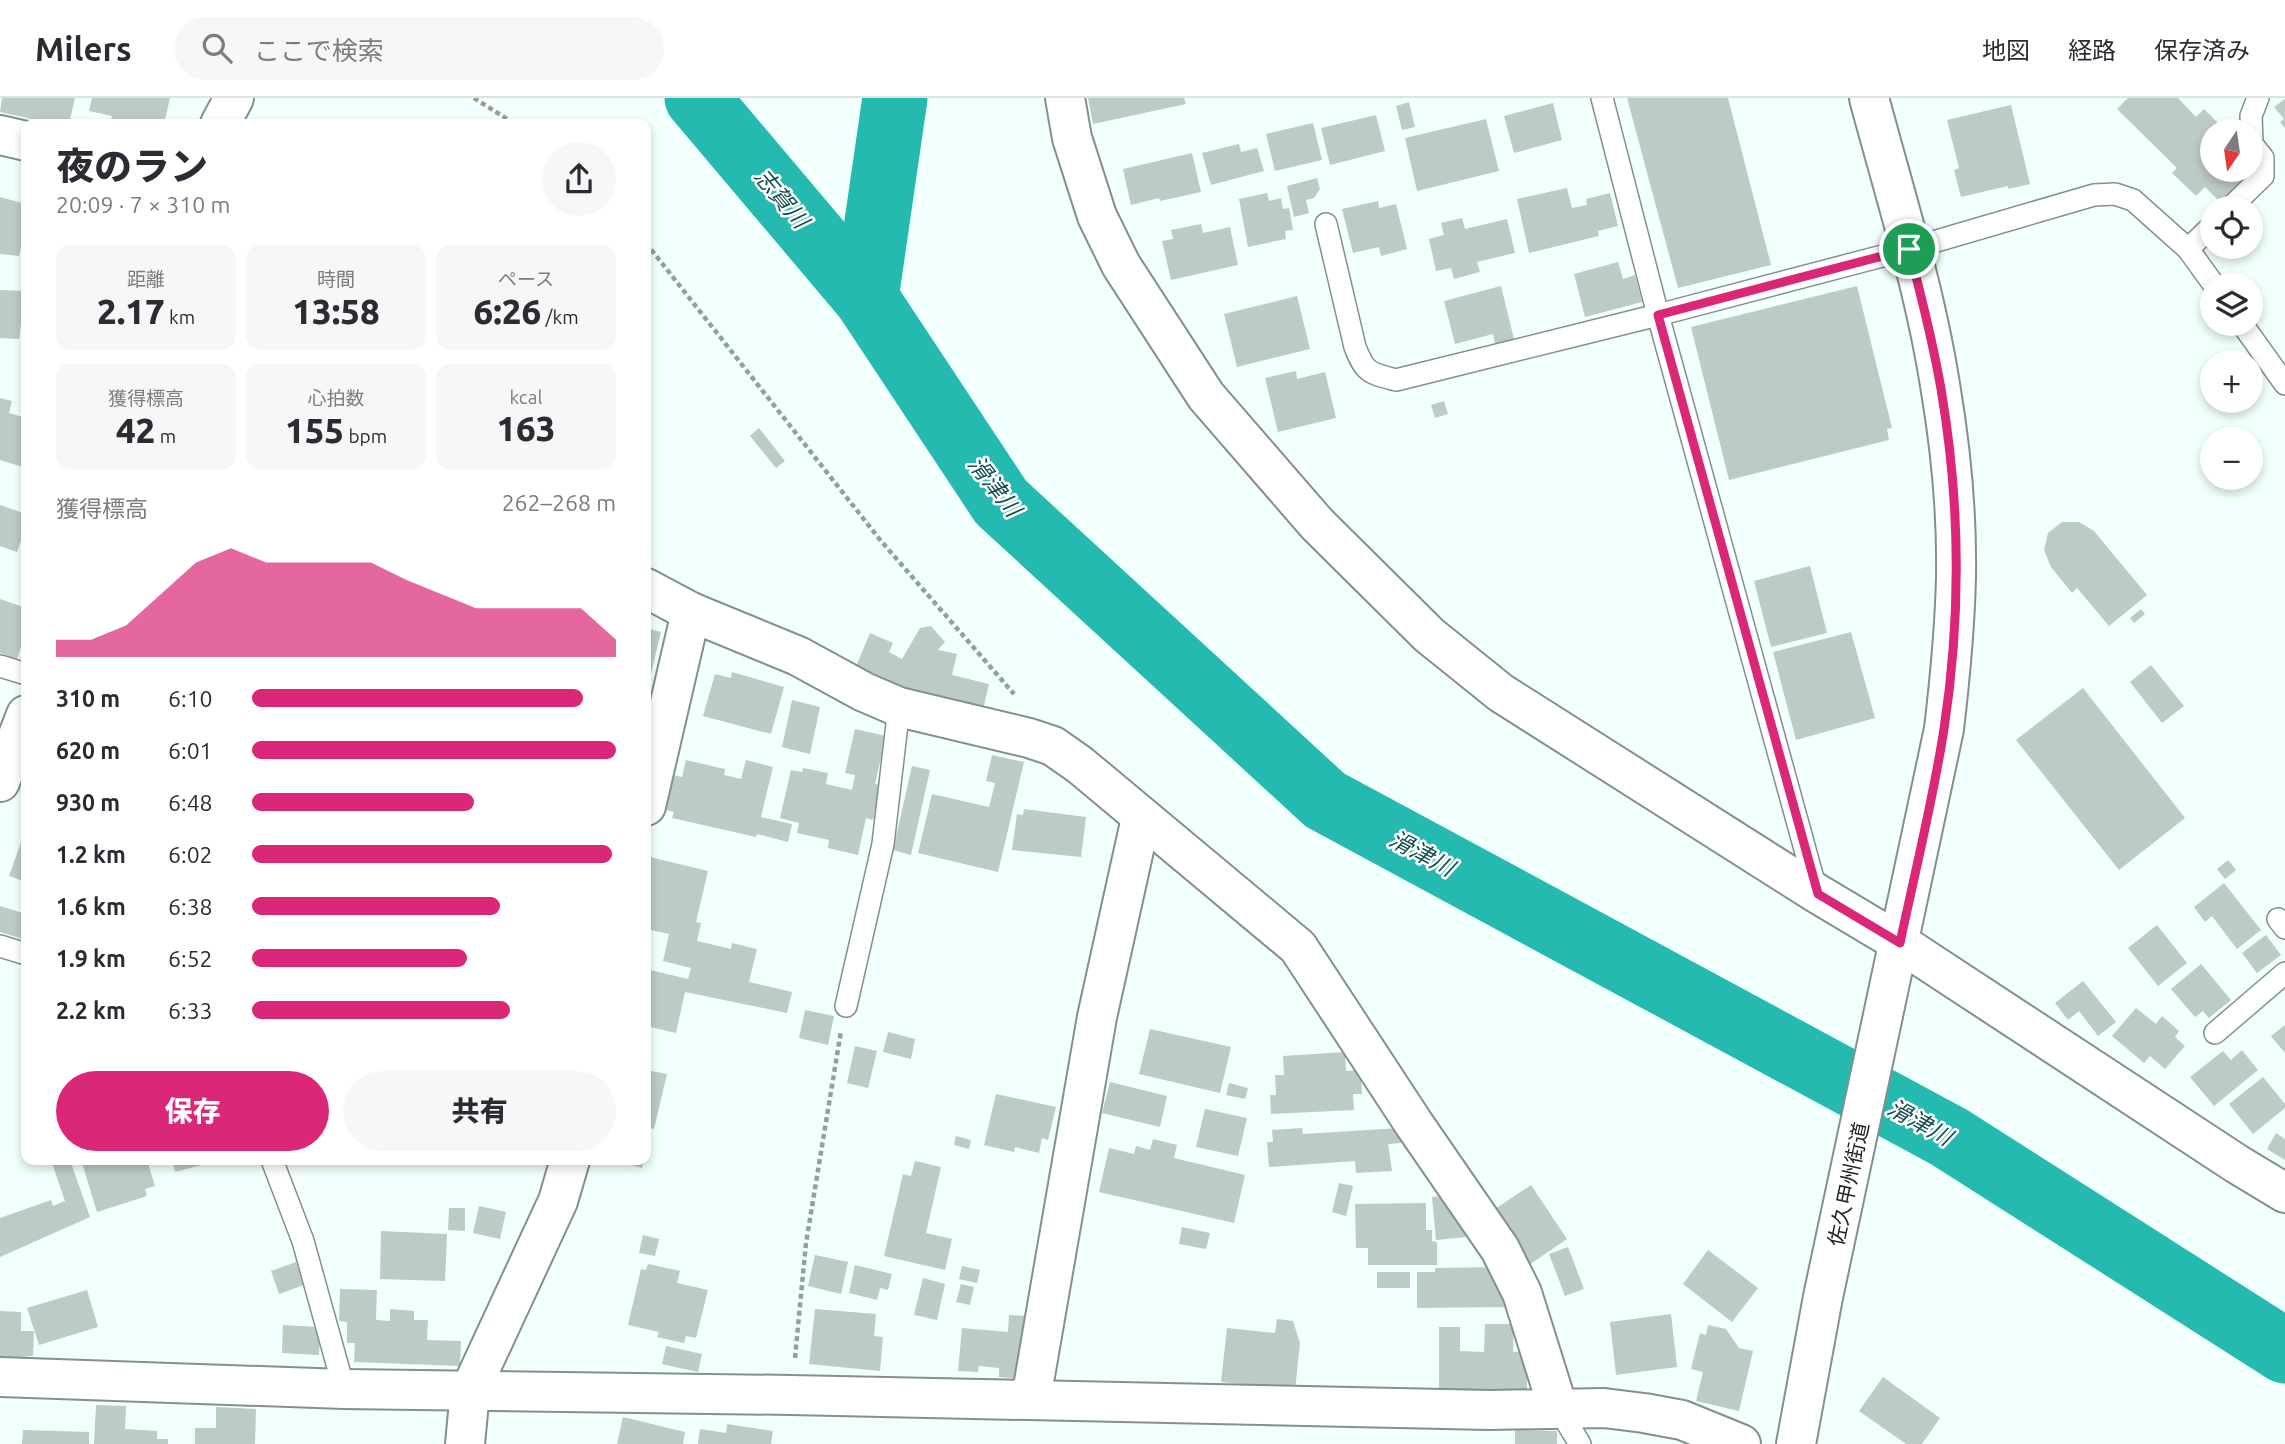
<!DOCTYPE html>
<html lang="ja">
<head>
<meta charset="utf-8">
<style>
  :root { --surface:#fff; --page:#f7f7f7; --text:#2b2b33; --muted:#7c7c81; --line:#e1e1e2; --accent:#db2777 }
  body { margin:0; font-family:Ubuntu,"Noto Sans JP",sans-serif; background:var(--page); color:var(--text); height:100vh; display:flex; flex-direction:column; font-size:26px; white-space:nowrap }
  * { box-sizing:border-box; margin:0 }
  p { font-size:23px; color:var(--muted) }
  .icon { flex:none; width:38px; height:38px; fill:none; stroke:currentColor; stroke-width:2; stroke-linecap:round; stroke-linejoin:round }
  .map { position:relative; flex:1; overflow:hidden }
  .drawer { position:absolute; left:21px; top:21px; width:630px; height:1046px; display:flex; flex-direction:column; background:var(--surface); border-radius:14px; box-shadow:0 4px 10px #0003 }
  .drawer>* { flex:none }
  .needle { width:46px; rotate:193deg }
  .tools { position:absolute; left:2200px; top:21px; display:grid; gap:14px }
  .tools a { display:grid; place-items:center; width:63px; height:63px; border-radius:50%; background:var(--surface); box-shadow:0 4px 10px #0003; font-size:35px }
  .pin { position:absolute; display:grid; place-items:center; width:60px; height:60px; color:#fff; margin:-30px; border:4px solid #fff; border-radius:50%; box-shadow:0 2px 7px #0007 }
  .round { display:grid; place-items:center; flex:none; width:74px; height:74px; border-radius:37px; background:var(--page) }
  .summary { display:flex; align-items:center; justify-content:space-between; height:119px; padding:0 35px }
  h1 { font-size:38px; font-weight:800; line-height:52px }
  .stats { display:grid; grid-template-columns:repeat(3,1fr); gap:10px; height:119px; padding:7px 35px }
  .stats div { display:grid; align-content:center; border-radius:14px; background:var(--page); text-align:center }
  .stats b { font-size:35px; font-weight:800 }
  .stats small { font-size:19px; font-weight:400 }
  .stats p { font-size:19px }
  .chart { height:196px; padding:14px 35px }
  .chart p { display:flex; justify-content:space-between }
  .chart svg { width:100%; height:126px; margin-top:7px; fill:var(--accent); opacity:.7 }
  .cta { display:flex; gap:14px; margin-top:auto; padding:14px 35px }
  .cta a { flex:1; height:80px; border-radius:42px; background:var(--accent); color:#fff; font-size:28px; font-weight:800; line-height:80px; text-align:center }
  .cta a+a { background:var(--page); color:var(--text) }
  ul { padding:0 35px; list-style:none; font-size:23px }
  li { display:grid; grid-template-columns:112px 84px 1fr; align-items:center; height:52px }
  li i { height:18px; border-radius:9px; background:var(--accent) }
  header { display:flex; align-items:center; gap:42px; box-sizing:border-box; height:98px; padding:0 35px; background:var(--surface); border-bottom:2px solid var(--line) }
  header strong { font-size:33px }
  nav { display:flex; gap:38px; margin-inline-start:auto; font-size:24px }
  .search { width:490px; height:63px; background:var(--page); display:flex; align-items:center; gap:18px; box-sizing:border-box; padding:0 24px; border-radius:38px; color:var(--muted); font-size:26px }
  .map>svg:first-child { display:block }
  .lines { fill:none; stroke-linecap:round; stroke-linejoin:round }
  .river { stroke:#25bab0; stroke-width:65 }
  .building { fill:#bccac8 }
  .lane-casing { stroke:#83908e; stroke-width:24 }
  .street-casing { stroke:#83908e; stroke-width:42 }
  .secondary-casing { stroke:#83908e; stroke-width:42 }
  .path { stroke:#949e9d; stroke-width:4.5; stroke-dasharray:5 3.5; stroke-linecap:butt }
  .lane { stroke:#fff; stroke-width:21 }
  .street { stroke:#fff; stroke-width:38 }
  .secondary { stroke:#fff; stroke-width:38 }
  .route-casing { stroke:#fff; stroke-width:14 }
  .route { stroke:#db2777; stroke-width:9 }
  .labels { text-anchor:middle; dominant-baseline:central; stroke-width:5; stroke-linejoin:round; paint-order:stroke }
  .street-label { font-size:21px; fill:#1d2222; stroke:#fff }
  .water-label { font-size:23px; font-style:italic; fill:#134e4a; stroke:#fff }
</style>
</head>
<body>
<header>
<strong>Milers</strong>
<div class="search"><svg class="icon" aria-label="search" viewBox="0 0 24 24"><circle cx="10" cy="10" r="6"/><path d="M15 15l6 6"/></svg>ここで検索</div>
<nav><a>地図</a><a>経路</a><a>保存済み</a></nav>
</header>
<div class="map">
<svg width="2285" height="1346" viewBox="0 0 2285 1346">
  <rect width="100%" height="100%" fill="#f1fffd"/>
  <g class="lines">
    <g class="river">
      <polyline points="697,0 866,200 1001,404 1325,702 1949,1039 2285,1253"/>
      <polyline points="866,200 895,0"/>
    </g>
  </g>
  <g class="building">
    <polygon points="2,0 75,0 69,26 54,26 0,14"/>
    <polygon points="92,0 170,0 164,26 110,26 112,18 89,13"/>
    <polygon points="1088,0 1184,0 1186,6 1093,26"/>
    <polygon points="1627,0 1728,0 1771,167 1678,190"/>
    <polygon points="2128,0 2178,0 2196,19 2204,11 2226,33 2212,33 2212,72 2250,72 2250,64 2258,71 2223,107 2205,89 2196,98 2172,75 2177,70 2117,11"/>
    <polygon points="2285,1 2285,30 2280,24 2284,21 2274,9"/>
    <polygon points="1409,4 1415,29 1402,32 1396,8"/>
    <polygon points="1553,5 1562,42 1514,55 1504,18"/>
    <polygon points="2011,7 2030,86 2008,91 2008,88 1961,99 1954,72 1959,70 1947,22"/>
    <polygon points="1376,17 1385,53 1330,67 1321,30"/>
    <polygon points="1486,21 1499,73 1417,93 1405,40"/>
    <polygon points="1313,25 1322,62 1275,73 1266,36"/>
    <polygon points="1239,46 1241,54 1257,50 1264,73 1211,87 1202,55"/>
    <polygon points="1192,55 1201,94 1160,103 1159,100 1131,107 1123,71"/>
    <polygon points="1317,80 1320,91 1314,100 1306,102 1309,115 1294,119 1287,88"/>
    <polygon points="1567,90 1572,110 1587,107 1586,101 1610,95 1618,128 1598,133 1599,138 1529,155 1517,101"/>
    <polygon points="1267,95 1269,103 1281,100 1283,111 1289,110 1293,132 1285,133 1286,141 1248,149 1239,101"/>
    <polygon points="0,99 26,106 26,127 19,158 0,156"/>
    <polygon points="1378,103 1379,110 1396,106 1407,151 1381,158 1379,149 1353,155 1342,111"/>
    <polygon points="1462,120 1465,131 1507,121 1515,155 1477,164 1480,174 1454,181 1451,170 1436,173 1429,141 1444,137 1441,125"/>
    <polygon points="1201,126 1203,135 1230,129 1238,167 1171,182 1162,143 1173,141 1171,132"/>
    <polygon points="1618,164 1623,181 1635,177 1642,204 1585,219 1574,176"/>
    <polygon points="1501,188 1514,241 1495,246 1493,236 1455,246 1444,203"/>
    <polygon points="1857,188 1892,330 1887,331 1889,342 1729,382 1691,229"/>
    <polygon points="0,192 25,193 19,241 0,240"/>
    <polygon points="1297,198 1310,251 1237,269 1224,216"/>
    <polygon points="1296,273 1297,281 1325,274 1336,320 1278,334 1265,280"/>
    <polygon points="0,300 12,303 9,315 26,320 26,370 0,362"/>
    <polygon points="1444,303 1448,316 1435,320 1431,307"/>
    <polygon points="759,330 785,363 776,370 750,338"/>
    <polygon points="0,407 26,416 26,428 17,454 0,448"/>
    <polygon points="2062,424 2079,424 2094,433 2147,497 2109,528 2077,490 2072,495 2051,469 2044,452 2048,435"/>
    <polygon points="1810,468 1827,535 1771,549 1754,483"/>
    <polygon points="0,501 26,510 26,533 17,561 0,555"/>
    <polygon points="2141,511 2145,516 2134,525 2130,520"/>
    <polygon points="931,528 945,544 938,552 957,556 952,577 989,586 982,616 889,594 854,573 870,535 893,545 889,554 902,561 920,530"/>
    <polygon points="646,530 661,534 648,588 646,588"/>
    <polygon points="1851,534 1875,620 1796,642 1773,554"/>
    <polygon points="2151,567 2184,608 2162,625 2130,584"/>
    <polygon points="732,574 784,589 771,636 703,618 715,576 731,580"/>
    <polygon points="2083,590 2185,720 2119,772 2016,642"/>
    <polygon points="792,602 820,609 810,656 782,649"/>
    <polygon points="855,631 886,638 875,686 881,687 873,722 866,720 858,757 828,750 829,742 797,735 799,725 780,720 791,672 802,674 803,670 828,675 826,686 852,692 855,677 845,675"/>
    <polygon points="992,657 1024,664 998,774 918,755 932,696 989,709 995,685 986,683"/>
    <polygon points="686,662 725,671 724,677 741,681 746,662 773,669 761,719 792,726 788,744 757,736 756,739 672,720 674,714 657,710 665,675 682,679"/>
    <polygon points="912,668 930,672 911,757 893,752"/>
    <polygon points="1024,711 1086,719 1081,759 1012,752 1017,716 1023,717"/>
    <polygon points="26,730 26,784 9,778"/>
    <polygon points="646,758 708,773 696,824 701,825 697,843 731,851 732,845 757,851 749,884 792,894 787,915 685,894 676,935 646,928 646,871 688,881 691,870 663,863 669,836 646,831"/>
    <polygon points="2228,762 2236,772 2225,781 2217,771"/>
    <polygon points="2224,785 2261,832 2237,851 2212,818 2205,824 2194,809"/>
    <polygon points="0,808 26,816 26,842 0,834"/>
    <polygon points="2157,827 2187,865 2158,888 2128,850"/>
    <polygon points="2266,837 2281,857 2257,875 2242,855"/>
    <polygon points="2201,866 2231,902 2209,920 2203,913 2195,919 2171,891"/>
    <polygon points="2083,883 2116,924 2098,938 2079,913 2068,922 2055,905"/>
    <polygon points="2136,910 2156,926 2162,918 2179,933 2175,939 2185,948 2165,971 2150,958 2144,965 2112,938"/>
    <polygon points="805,912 834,918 828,947 799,940"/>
    <polygon points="2285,927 2285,955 2271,938"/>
    <polygon points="1150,931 1231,949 1220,995 1139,976"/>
    <polygon points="888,934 915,941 911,961 883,954"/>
    <polygon points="855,948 877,953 868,990 847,985"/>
    <polygon points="2242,952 2258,972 2214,1008 2190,979 2223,953 2231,962"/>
    <polygon points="1345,954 1346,973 1361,972 1362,996 1353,996 1354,1012 1271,1016 1270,997 1276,997 1275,977 1284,977 1283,958"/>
    <polygon points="646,972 667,976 654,1031 646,1029"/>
    <polygon points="2263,979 2285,1006 2285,1010 2253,1036 2229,1006"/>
    <polygon points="1110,984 1167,998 1160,1029 1102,1015"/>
    <polygon points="1229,985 1248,990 1245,1001 1226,997"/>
    <polygon points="996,996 1056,1009 1048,1042 1042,1040 1039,1055 1015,1049 1014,1054 984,1047"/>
    <polygon points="1205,1011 1247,1020 1238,1058 1196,1049"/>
    <polygon points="1302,1030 1303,1036 1400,1030 1401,1045 1388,1046 1392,1073 1356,1075 1355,1063 1269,1069 1267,1044 1273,1044 1272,1032"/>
    <polygon points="2276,1035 2285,1041 2285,1062 2267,1051"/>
    <polygon points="956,1038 971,1042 969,1051 954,1047"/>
    <polygon points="1153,1041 1177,1047 1174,1060 1245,1077 1234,1125 1099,1094 1109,1050 1134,1056 1136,1048 1150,1052"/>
    <polygon points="61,1062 70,1062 90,1119 0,1159 0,1120 51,1102 53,1108 65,1103 52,1065"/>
    <polygon points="81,1062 147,1062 155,1088 145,1091 147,1098 97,1114"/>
    <polygon points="172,1062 217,1062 217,1063 175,1074"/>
    <polygon points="614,1062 644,1062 642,1070"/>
    <polygon points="915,1063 941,1069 926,1135 952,1141 945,1172 884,1158 903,1076 911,1078"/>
    <polygon points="1339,1085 1353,1088 1346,1118 1332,1114"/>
    <polygon points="1531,1087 1567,1141 1529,1167 1492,1113"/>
    <polygon points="1452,1097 1477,1138 1436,1142 1432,1099"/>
    <polygon points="1426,1105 1426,1132 1432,1132 1432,1143 1437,1144 1437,1167 1368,1167 1368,1150 1356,1150 1355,1106"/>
    <polygon points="479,1108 506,1114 500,1141 473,1135"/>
    <polygon points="449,1110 465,1110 465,1133 448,1132"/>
    <polygon points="1182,1129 1210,1135 1206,1151 1179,1146"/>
    <polygon points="381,1133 447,1136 445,1183 380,1181"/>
    <polygon points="643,1137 659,1141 655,1158 639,1155"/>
    <polygon points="1568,1149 1584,1191 1565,1198 1549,1156"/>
    <polygon points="1708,1152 1758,1190 1732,1224 1683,1186"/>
    <polygon points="815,1157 848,1164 841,1196 808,1188"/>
    <polygon points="296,1164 304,1187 279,1196 271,1173"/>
    <polygon points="648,1166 680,1173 677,1185 708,1192 696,1240 686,1238 684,1245 657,1239 659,1234 628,1227 641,1171 646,1172"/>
    <polygon points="855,1167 892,1176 888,1192 880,1190 877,1202 849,1195"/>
    <polygon points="962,1168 980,1172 977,1185 959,1181"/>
    <polygon points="1496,1169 1508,1209 1417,1210 1417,1174 1435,1174 1435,1170"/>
    <rect x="1377" y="1174" width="33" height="16"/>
    <polygon points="923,1180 945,1186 937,1222 914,1217"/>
    <polygon points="961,1186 974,1189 970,1207 956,1204"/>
    <polygon points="340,1191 377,1192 376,1222 390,1223 390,1211 414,1213 414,1222 428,1222 427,1242 461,1243 460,1268 354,1264 355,1245 347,1245 347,1224 339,1223"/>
    <polygon points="87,1192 98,1229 39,1247 27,1210"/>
    <polygon points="815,1211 876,1216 874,1238 883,1239 880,1273 809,1266"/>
    <polygon points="0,1213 21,1214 21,1233 34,1233 33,1258 0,1260"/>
    <polygon points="1671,1216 1677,1269 1616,1277 1610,1224"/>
    <polygon points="1009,1217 1028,1218 1023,1281 999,1279 999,1270 979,1268 978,1274 958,1273 962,1230 1008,1234"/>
    <polygon points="1277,1221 1293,1223 1300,1245 1295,1292 1221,1284 1227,1230 1275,1235"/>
    <polygon points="1485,1226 1514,1226 1513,1254 1527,1254 1527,1294 1439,1293 1439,1229 1460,1229 1460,1253 1484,1254"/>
    <polygon points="283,1227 320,1229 319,1257 282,1255"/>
    <polygon points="1708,1227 1726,1231 1739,1250 1753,1253 1739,1313 1696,1303 1703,1274 1691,1271 1700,1235 1706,1237"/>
    <polygon points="666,1248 702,1256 698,1274 662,1266"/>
    <polygon points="1883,1279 1940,1320 1922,1346 1906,1346 1859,1313"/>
    <polygon points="96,1307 126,1308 125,1331 157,1333 157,1341 168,1341 168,1346 94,1346"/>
    <polygon points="216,1309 256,1311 255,1346 195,1346 195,1330 216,1330"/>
    <polygon points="623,1319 685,1334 683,1346 617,1346"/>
    <polygon points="727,1326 773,1333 771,1346 698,1346 700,1331 726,1335"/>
    <polygon points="23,1332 89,1334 89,1346 22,1346"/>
    <polygon points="1515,1332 1557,1333 1557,1346 1515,1346"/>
  </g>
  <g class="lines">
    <defs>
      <g id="lane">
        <polyline points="2230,110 2263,78 2263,60 2252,46 2251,18 2258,0"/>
        <path d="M 1326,126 L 1355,249 C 1365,275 1369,275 1396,282 L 1658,217 L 1602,0"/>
        <polyline points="2188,151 2212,128"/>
        <polyline points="2242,226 2285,286"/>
        <polyline points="0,568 26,576"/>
        <polyline points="1817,795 1658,217 1909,151 2094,97 2115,96 2133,102 2188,151 2214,187"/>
        <polyline points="2278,821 2285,830"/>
        <polyline points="0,848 26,856"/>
        <polyline points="846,908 883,746 899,609"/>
        <polyline points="2215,935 2285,875"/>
        <polyline points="272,1062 303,1143 344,1291"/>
        <polyline points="1558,1310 1580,1346"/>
      </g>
      <g id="street">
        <polyline points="1065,0 1072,40 1097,118 1121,167 1206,298 1317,426 1429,537 1501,595 1818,796 1900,845 2237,1066 2285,1095"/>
        <polyline points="220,26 234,0"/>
        <polyline points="0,37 26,43"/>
        <polyline points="646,490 691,514 798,558 864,594 899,609 1029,640 1053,648 1080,667 1298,849 1414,1026 1500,1151 1522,1195 1558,1310"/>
        <polyline points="0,684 26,617"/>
        <polyline points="646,708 691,514"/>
        <polyline points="0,1279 344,1291 791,1297 1490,1312 1604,1310 1644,1315 1682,1322 1741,1346"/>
        <polyline points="1031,1301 1097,919 1141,720"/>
        <polyline points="465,1346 470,1293 558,1103 570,1062"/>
      </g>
      <path id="secondary" d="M 1796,1346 L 1823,1199 L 1944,631 C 1950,580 1955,529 1956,478 C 1957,417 1951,353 1941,293 C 1926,194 1895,97 1869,0"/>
    </defs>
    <use href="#lane" class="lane-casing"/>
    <use href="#street" class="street-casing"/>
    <use href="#secondary" class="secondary-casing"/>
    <g class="path">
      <polyline points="474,0 515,26"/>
      <polyline points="646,145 881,443 1014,596"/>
      <polyline points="795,1260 806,1145 841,933"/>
    </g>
    <use href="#lane" class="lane"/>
    <use href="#street" class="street"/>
    <use href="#secondary" class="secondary"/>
  </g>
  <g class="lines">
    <defs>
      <path id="route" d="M 1909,151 C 1921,197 1933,244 1941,291 C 1960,402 1961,519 1944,631 C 1933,702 1915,774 1900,845 L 1818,796 L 1658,217 Z"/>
    </defs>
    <use href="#route" class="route-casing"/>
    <use href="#route" class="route"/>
  </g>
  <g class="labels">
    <g class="street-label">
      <text transform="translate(1848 1086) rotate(-78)">佐久甲州街道</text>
    </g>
    <g class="water-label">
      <text transform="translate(782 100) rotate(50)">志賀川</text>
      <text transform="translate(995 388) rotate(52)">滑津川</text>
      <text transform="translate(1422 755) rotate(28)">滑津川</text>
      <text transform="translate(1920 1024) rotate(29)">滑津川</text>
    </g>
  </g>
</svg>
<div class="tools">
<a><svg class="needle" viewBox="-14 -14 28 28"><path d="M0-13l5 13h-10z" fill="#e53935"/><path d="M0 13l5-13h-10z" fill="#7c7c81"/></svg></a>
<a><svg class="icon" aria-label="locate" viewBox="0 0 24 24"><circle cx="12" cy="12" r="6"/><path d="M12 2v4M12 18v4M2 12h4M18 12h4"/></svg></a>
<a><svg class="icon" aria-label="layers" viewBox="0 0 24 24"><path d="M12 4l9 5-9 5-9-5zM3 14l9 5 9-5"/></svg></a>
<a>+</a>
<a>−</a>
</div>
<div class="pin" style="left:1909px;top:151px;background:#1e9e55"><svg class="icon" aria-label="arrive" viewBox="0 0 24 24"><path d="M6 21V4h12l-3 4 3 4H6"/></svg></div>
<section class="drawer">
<div class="summary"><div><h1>夜のラン</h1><p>20:09 · 7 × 310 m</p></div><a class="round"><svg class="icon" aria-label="share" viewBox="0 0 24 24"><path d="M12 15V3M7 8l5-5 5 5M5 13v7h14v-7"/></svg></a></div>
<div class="stats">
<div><p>距離</p><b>2.17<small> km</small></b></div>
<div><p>時間</p><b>13:58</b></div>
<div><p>ペース</p><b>6:26<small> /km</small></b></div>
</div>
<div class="stats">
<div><p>獲得標高</p><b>42<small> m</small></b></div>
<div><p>心拍数</p><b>155<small> bpm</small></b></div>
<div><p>kcal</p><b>163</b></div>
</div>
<div class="chart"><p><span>獲得標高</span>262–268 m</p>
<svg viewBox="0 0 160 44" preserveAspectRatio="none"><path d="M0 44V38L10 38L20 33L30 22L40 11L50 6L60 11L70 11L80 11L90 11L100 17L110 22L120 27L130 27L140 27L150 27L160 38V44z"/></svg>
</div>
<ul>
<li><b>310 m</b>6:10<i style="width:91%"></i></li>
<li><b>620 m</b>6:01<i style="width:100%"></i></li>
<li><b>930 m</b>6:48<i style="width:61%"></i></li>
<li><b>1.2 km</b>6:02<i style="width:99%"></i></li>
<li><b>1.6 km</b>6:38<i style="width:68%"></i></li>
<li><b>1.9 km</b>6:52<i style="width:59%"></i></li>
<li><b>2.2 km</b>6:33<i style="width:71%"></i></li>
</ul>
<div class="cta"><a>保存</a><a>共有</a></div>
</section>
</div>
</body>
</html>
